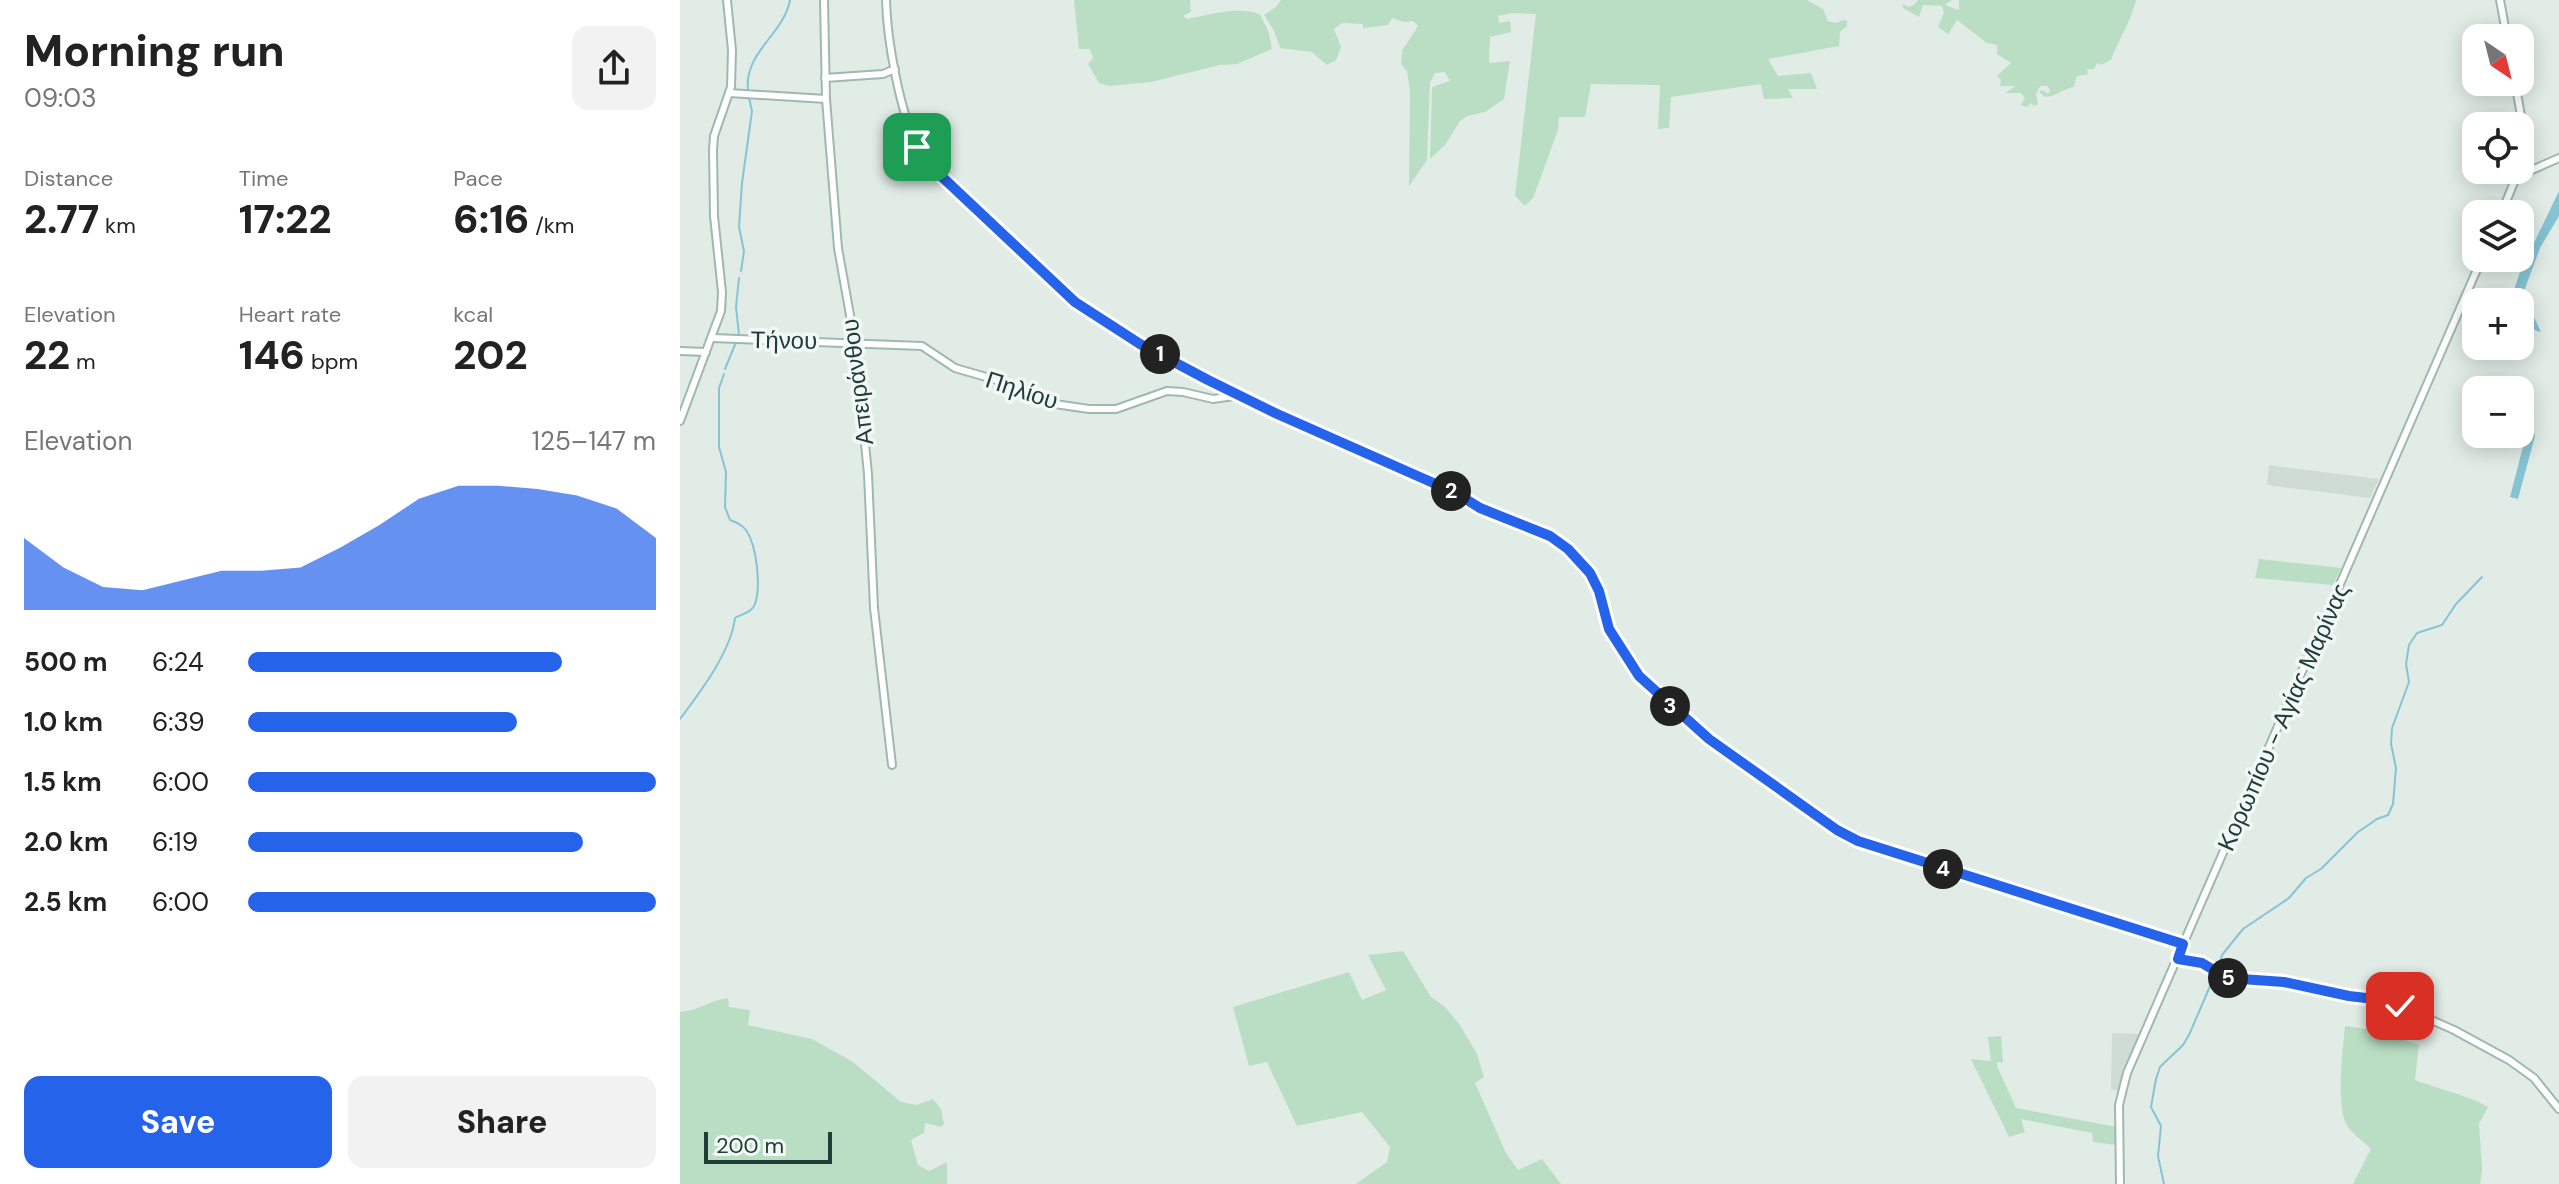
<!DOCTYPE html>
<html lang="en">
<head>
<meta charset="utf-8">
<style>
  :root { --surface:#fff; --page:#f2f2f2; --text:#222; --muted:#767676; --accent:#2563eb }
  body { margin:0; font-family:"DM Sans",sans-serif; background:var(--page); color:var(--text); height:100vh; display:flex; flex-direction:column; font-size:30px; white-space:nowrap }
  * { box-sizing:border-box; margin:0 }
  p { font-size:26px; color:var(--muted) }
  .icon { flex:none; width:44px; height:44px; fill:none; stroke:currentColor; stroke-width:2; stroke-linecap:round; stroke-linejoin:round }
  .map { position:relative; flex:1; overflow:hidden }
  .sheet { display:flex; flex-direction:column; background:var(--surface); width:680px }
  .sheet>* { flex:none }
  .needle { width:52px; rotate:145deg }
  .fabs { position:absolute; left:1782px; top:24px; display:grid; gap:16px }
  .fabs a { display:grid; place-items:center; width:72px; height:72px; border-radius:16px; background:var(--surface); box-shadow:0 4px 20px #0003; font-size:40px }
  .scale { position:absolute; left:24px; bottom:20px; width:128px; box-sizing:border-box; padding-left:8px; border:4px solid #203d37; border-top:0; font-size:22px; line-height:28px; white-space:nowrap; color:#203d37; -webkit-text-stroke:6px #f1f8f5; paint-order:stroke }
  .pin { position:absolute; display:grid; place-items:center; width:68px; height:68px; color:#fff; margin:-34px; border-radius:16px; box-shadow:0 4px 12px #0006 }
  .km { position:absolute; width:40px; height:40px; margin:-20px; border-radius:50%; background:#222; color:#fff; font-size:22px; line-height:40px; text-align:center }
  .round { display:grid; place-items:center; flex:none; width:84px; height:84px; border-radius:16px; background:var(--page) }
  .head { display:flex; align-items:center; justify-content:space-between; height:136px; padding:0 24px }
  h1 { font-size:44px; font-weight:800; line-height:60px }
  .metrics { display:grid; grid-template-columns:repeat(3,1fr); gap:12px; height:136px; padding:8px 24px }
  .metrics div { display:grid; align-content:center }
  .metrics b { font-size:40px; font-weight:800 }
  .metrics small { font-size:22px; font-weight:400 }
  .metrics p { font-size:22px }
  .chart { height:224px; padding:16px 24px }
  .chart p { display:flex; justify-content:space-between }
  .chart svg { width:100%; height:144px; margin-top:8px; fill:var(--accent); opacity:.7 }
  .action { display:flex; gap:16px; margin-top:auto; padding:16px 24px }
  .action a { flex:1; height:92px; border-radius:16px; background:var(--accent); color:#fff; font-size:32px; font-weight:800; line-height:92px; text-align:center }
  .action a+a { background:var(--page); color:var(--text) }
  ul { padding:0 24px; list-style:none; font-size:26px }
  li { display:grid; grid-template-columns:128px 96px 1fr; align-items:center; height:60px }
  li i { height:20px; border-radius:10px; background:var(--accent) }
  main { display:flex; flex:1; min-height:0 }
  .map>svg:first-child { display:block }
  .built { fill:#cfdcd6 }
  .green { fill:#b9dec4 }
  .water { fill:#86c4d4 }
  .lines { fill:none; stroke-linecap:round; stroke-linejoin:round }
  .stream { stroke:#86c4d4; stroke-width:2 }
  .secondary-casing { stroke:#9fb8b0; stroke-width:10 }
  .secondary { stroke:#fff; stroke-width:6 }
  .route-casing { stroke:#fff; stroke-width:16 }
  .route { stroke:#2563eb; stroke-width:10 }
  .labels { text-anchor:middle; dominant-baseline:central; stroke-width:7; stroke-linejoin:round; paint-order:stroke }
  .street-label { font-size:24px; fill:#203d37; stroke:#f1f8f5 }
</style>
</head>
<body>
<main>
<section class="sheet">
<div class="head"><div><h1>Morning run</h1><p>09:03</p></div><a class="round"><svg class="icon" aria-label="share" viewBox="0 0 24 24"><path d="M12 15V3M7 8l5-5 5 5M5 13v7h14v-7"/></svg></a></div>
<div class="metrics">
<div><p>Distance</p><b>2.77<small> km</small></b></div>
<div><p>Time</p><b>17:22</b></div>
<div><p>Pace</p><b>6:16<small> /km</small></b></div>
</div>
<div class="metrics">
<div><p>Elevation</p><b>22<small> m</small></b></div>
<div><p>Heart rate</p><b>146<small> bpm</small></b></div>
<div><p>kcal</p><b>202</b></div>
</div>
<div class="chart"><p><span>Elevation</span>125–147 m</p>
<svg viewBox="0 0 160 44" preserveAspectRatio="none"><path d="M0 44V22L10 31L20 37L30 38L40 35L50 32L60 32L70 31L80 25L90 18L100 10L110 6L120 6L130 7L140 9L150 13L160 22V44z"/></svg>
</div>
<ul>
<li><b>500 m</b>6:24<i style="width:77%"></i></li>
<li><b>1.0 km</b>6:39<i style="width:66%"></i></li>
<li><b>1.5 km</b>6:00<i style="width:100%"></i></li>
<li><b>2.0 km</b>6:19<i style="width:82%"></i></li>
<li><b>2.5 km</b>6:00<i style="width:100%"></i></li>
</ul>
<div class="action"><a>Save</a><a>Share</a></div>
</section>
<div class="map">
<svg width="1879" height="1184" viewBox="0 0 1879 1184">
  <rect width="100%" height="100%" fill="#e1ece7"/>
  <g class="built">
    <polygon points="1589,465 1628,470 1699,479 1690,498 1587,485"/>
    <polygon points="1432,1033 1460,1034 1442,1072 1438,1091 1431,1090"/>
  </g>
  <g class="green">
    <path d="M 394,0 L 510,0 L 511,12 L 503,16 L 507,19 C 530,15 556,6 580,14 L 589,33 L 592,49 L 557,64 L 540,65 L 471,82 L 429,86 L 419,83 L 408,64 L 413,58 L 410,49 L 399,49 Z"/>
    <polygon points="601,0 1127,0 1143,9 1148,21 1156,23 1164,20 1167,21 1167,26 1160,32 1159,46 1088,59 1098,76 1131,73 1137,89 1108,89 1113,98 1084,99 1081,84 991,97 989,128 978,129 980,85 911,84 905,117 879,117 878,130 853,198 845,206 835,196 856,14 833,13 818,16 819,23 830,21 831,32 810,37 809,63 830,61 824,99 805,112 787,116 780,121 765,145 750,159 752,87 770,81 765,72 755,73 750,83 747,160 729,186 730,92 727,71 721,64 722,51 738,26 733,21 724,22 712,18 708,25 683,28 683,24 662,23 654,29 661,47 656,60 647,65 632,52 600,48 594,31 584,15 596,7"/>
    <path d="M 1238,0 L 1272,0 L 1265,5 L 1279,10 L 1279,0 L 1456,0 C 1451,22 1438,40 1431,60 L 1421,65 L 1417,63 L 1414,69 L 1407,69 L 1408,74 L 1397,76 L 1394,87 C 1385,88 1375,97 1365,97 L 1359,92 L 1362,90 L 1368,94 L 1370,90 L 1367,86 L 1360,86 L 1356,94 L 1358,104 L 1354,106 L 1351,103 L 1347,107 L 1341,105 L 1345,98 L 1341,93 L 1325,93 L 1336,86 L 1320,86 L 1321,80 L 1317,76 L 1331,63 L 1317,54 L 1317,45 L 1307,43 L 1277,20 L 1268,34 L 1258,27 L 1264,13 L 1262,6 L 1243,5 L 1239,17 L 1223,8 L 1223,4 L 1228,7 L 1234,5 Z"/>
    <polygon points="1579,559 1661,568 1653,585 1575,578"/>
    <polygon points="723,951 751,997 765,1007 780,1025 797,1054 804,1077 795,1083 826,1153 838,1170 862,1159 881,1184 676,1184 707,1162 710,1147 682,1112 617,1126 587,1062 569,1066 553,1007 669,972 682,1000 706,990 688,955"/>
    <path d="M 48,998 L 49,1007 L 70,1010 L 68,1025 L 132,1039 L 173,1062 L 221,1102 L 236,1105 L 253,1099 L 261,1109 L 264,1124 L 261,1127 L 245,1123 L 244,1133 L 231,1140 L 238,1165 L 249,1171 L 267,1162 L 267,1184 L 0,1184 L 0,1012 C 18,1011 30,1000 48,998 Z"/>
    <path d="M 1665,1026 L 1720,1034 L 1724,1040 L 1739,1045 L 1735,1080 C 1760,1090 1786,1094 1808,1107 L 1799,1124 L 1802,1170 L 1800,1184 L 1673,1184 L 1691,1149 C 1684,1142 1674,1135 1668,1127 C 1655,1107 1663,1050 1665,1026 Z"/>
    <polygon points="1321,1036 1323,1063 1317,1062 1317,1066 1336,1108 1437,1127 1436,1145 1413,1142 1412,1133 1341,1119 1345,1132 1329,1137 1291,1059 1311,1061 1308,1037"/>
  </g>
  <g class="water">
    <path d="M 1879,191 L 1879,216 L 1860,248 L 1843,294 L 1861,332 C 1847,329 1840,315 1840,302 L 1835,302 L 1835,287 L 1840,272 Z"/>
    <polygon points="1841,406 1848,406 1855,436 1838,499 1830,497 1846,435"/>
  </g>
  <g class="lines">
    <g class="stream">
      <path d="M 68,90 C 64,52 104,34 110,0"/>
      <polyline points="61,271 64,251 59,227 62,183 72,111 69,98"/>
      <polyline points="45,369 59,335 56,307 59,278"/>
      <path d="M 0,719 C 20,692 51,652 55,618 C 61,614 72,613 75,604 C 81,586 77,546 66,530 C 62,525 56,522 50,520 L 45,507 L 46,472 L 39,447 L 39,388 L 44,374"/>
      <polyline points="1540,963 1542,955 1563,929 1609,898 1626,878 1641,869 1678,832 1697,819 1708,815 1713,804 1716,768 1711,744 1712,728 1729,682 1726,664 1729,645 1737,633 1762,625 1776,604 1802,577"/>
      <polyline points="1484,1184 1478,1156 1481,1126 1471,1107 1476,1079 1480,1067 1503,1045 1509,1035 1534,977"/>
    </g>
    <defs>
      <g id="secondary">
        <polyline points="144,0 146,99 158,248 175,343 188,474 194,608 212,765"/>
        <path d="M 206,0 C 207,40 220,115 239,149 C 244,159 252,166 259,174 L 395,302 L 460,344 L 595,413 L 776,493 L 800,508 L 870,536 L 888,549 L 910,573 L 919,591 L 929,629 L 959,676 L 1029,739 L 1157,830 L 1178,841 L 1503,944"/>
        <polyline points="1820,0 1827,38"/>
        <polyline points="145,78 203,74 215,69"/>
        <polyline points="1835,82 1845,138 1840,167"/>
        <polyline points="49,93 146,99"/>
        <polyline points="1836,177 1879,158"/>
        <polyline points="1821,214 1839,170"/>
        <polyline points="32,338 242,346 275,368 320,381 368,403 409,409 436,409 487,391 503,392 533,399 561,395"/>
        <polyline points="0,351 26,352"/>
        <polyline points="0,421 41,311 42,292 34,216 33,150 34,136 51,87 52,50 47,0"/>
        <polyline points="1498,959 1522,963 1547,978 1604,982 1669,996 1703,1000 1720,1006 1774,1030 1829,1060 1854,1078 1879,1109"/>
        <polyline points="1440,1184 1439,1105 1447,1073 1802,258"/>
      </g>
    </defs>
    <use href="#secondary" class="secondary-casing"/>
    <use href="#secondary" class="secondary"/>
  </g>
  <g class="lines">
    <defs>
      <polyline id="route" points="237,147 259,174 395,302 460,344 528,380 595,413 776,493 800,508 870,536 888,549 910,573 919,591 929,629 959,676 1029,739 1157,830 1178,841 1503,944 1498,959 1522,963 1547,978 1604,982 1669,996 1703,1000 1720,1006"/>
    </defs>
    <use href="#route" class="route-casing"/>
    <use href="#route" class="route"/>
  </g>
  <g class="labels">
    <g class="street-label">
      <text transform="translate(104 340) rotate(1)">Τήνου</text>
      <text transform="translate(177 382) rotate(-97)">Απειράνθου</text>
      <text transform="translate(342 390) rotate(18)">Πηλίου</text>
      <text transform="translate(1603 717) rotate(-66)">Κορωπίου - Αγίας Μαρίνας</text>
    </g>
  </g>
</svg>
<div class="fabs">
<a><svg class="needle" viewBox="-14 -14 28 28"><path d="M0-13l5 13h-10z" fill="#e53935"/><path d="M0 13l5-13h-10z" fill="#767676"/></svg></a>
<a><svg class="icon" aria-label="locate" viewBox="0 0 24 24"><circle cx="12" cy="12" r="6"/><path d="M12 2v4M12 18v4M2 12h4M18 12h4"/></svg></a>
<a><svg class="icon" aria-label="layers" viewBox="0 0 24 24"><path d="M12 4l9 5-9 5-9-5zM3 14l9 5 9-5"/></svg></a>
<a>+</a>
<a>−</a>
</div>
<div class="scale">200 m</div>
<div class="pin" style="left:237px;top:147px;background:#1e9e55"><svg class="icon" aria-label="arrive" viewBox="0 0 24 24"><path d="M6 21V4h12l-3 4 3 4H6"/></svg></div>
<div class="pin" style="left:1720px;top:1006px;background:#d93025"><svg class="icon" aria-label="check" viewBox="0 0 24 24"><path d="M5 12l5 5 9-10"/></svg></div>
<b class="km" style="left:480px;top:354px">1</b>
<b class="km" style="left:771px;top:491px">2</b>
<b class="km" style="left:990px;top:706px">3</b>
<b class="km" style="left:1263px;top:869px">4</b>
<b class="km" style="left:1548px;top:978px">5</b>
</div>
</main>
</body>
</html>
